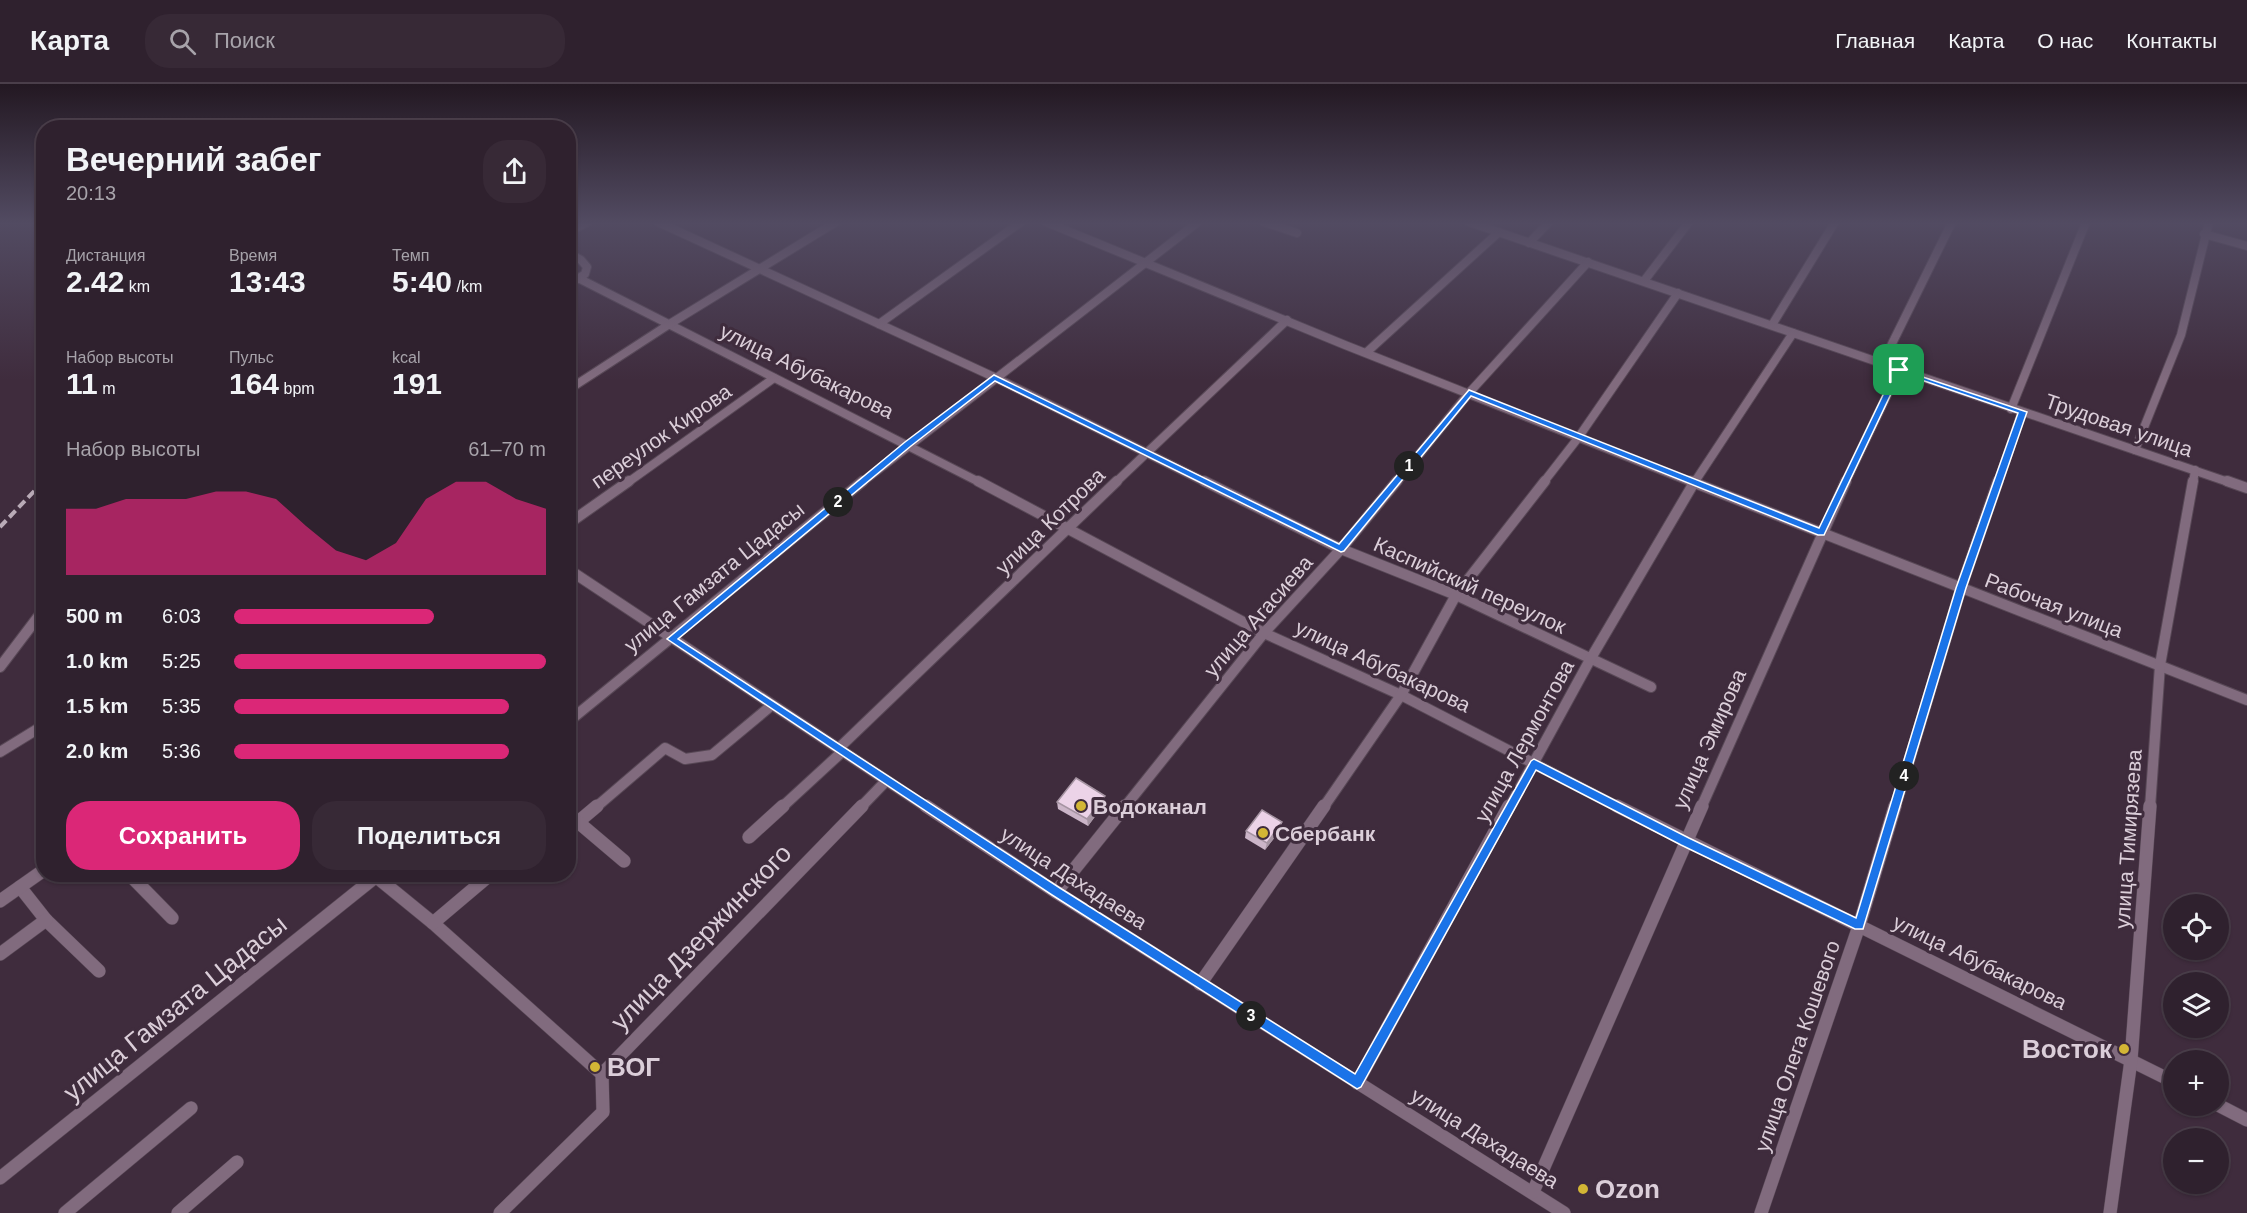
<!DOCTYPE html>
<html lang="ru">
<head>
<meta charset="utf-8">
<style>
  :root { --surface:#2f212e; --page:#372936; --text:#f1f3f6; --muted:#a7a3aa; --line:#4a3e4a; --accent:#db2777 }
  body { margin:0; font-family:Helvetica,sans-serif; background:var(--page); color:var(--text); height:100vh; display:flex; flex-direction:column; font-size:22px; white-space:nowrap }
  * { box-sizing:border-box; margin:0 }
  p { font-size:20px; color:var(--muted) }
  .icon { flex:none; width:33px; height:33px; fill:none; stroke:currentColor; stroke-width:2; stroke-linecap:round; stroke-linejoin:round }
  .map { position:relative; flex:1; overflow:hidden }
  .drawer { position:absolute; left:36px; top:36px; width:540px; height:762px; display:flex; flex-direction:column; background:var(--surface); border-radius:24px; box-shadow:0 2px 4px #0004,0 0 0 2px var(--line) }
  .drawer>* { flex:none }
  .fabs { position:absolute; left:2163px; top:810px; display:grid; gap:12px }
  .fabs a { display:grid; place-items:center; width:66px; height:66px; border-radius:50%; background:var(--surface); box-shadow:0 2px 4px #0004,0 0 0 2px var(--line); font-size:30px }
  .pin { position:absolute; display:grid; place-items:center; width:51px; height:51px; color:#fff; margin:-26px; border-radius:12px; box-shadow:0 3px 9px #0006 }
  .km { position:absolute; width:30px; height:30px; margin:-15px; border-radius:50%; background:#222; color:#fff; font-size:16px; line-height:30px; text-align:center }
  .round { display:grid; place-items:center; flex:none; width:63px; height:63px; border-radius:24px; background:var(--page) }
  .head { display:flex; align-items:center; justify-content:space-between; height:102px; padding:0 30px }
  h1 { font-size:33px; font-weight:600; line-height:45px }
  .metrics { display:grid; grid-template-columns:repeat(3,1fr); gap:9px; height:102px; padding:6px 30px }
  .metrics div { display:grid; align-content:center }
  .metrics b { font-size:30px; font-weight:600 }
  .metrics small { font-size:16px; font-weight:400 }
  .metrics p { font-size:16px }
  .chart { height:168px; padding:12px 30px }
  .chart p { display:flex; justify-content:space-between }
  .chart svg { width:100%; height:108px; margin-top:6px; fill:var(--accent); opacity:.7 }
  .cta { display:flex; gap:12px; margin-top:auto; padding:12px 30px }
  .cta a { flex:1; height:69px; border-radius:24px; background:var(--accent); color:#fff; font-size:24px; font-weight:600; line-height:69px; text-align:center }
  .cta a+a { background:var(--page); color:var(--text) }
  ul { padding:0 30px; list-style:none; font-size:20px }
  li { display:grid; grid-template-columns:96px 72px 1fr; align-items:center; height:45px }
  li i { height:15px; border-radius:8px; background:var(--accent) }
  header { display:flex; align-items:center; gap:36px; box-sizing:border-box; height:84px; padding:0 30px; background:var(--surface); border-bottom:2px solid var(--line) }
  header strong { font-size:28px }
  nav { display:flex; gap:33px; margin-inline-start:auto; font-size:21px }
  .search { width:420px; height:54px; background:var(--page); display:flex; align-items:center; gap:15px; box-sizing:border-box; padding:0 21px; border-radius:24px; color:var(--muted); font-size:22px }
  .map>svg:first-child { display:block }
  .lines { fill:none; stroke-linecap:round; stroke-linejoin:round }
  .street-far2-casing { stroke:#584856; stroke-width:10 }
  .street-far1-casing { stroke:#584856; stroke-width:12 }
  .street-casing { stroke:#584856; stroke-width:14 }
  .street-far2 { stroke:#816b7e; stroke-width:8 }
  .street-far1 { stroke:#816b7e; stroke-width:10 }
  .street { stroke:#816b7e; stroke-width:13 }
  .rail { stroke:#b9abb7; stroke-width:4; stroke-dasharray:9 4.5; stroke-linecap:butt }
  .wall { fill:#cbb5c8 }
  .shaded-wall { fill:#a594a2 }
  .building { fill:#ecd3e8; stroke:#a594a2; stroke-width:1.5 }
  .route { fill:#1a73e8; stroke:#fff; stroke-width:1.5; fill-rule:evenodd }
  .poi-dot { fill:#d3b635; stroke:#3f2c3d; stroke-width:2 }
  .labels { text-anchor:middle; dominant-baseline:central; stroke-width:6; stroke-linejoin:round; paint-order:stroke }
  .street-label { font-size:21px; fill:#dbced9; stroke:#3f2c3d }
  .poi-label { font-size:21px; font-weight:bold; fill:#dbced9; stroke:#3f2c3d; text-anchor:start }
  .near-street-label { font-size:26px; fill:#dbced9; stroke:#3f2c3d }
  .near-poi-label { font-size:26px; font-weight:bold; fill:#dbced9; stroke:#3f2c3d; text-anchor:start }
</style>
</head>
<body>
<header>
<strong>Карта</strong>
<div class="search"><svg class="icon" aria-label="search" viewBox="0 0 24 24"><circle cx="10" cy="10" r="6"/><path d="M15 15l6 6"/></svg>Поиск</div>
<nav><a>Главная</a><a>Карта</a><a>О нас</a><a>Контакты</a></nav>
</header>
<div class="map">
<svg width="2247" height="1129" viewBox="0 0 2247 1129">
  <rect width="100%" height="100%" fill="#3f2c3d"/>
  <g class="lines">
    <defs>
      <g id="street-far2">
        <polyline points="658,138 994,293 1207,399"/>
        <polyline points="1046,138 1345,261 1694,399"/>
        <polyline points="1264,138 1297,149"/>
        <polyline points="1469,138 2231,399"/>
        <polyline points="568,148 588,138"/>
        <polyline points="2204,150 2247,162"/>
        <polyline points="1529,159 1549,138"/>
        <polyline points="568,169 581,176 587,183 585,190 568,201"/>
        <polyline points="580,195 981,399"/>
        <polyline points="1644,197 1689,138"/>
        <polyline points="879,240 1021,138"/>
        <polyline points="1772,241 1835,138"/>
        <polyline points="1367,268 1499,148"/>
        <polyline points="1882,280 1952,138"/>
        <polyline points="568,306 668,241 836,138"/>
        <polyline points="2011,325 2086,138"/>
        <polyline points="2135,366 2181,251 2209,138"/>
        <polyline points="627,399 774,294"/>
        <polyline points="861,399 1198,138"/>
        <polyline points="1115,399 1287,236"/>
        <polyline points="1396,399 1469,309 1588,178"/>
        <polyline points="1543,399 1578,354 1678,209"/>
        <polyline points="1694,399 1793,249"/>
        <polyline points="1845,399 1899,286"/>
        <polyline points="1998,399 2022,328"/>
        <polyline points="2193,399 2195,386"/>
      </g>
      <g id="street-far1">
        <polyline points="978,397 1264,549 1401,611 1620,724"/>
        <polyline points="1204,397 1341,465 1456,511 1651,603"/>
        <polyline points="1690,397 2247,616"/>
        <polyline points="2227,397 2247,404"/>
        <polyline points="568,440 629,397"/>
        <polyline points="568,485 928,724"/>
        <polyline points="0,583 44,525"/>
        <polyline points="568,638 863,397"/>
        <polyline points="839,664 1117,397"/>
        <polyline points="0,668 44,641"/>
        <polyline points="595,724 665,664 685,675 712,671 772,621"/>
        <polyline points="781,724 843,667"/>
        <polyline points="860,724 886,697"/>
        <polyline points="1124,724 1264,549 1341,465 1397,397"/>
        <polyline points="1323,724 1401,611 1456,511 1545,397"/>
        <polyline points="1509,724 1591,574 1695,397"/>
        <polyline points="1701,724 1846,397"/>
        <polyline points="1895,724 1961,504 1998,397"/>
        <polyline points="2150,724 2160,581 2193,397"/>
      </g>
      <g id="street">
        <polyline points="926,722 1056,808 1564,1129"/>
        <polyline points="1617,722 2174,998"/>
        <polyline points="568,730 578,738 597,722"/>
        <polyline points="578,738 624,777"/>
        <polyline points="749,753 783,722"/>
        <polyline points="129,790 172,834"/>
        <polyline points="373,790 433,839 602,990"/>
        <polyline points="20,803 46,836 99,887"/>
        <polyline points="1056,808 1125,722"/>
        <polyline points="0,817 44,786"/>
        <polyline points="433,839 491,790"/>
        <polyline points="0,870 46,836"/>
        <polyline points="1200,900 1324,722"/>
        <polyline points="1357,999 1509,722"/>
        <polyline points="2218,1021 2247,1036"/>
        <polyline points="0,1094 379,790"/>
        <polyline points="1533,1108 1702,722"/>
        <polyline points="65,1129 191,1024"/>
        <polyline points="178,1129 237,1078"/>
        <polyline points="500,1129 603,1028 602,990 862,722"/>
        <polyline points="1761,1129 1859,842 1895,722"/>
        <polyline points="2110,1129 2131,976 2150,722"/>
      </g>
    </defs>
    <use href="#street-far2" class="street-far2-casing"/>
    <use href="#street-far1" class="street-far1-casing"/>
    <use href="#street" class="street-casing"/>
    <use href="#street-far2" class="street-far2"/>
    <use href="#street-far1" class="street-far1"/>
    <use href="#street" class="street"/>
    <polyline class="rail" points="0,443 44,397"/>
  </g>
  <g class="wall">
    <polygon points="1057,718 1105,719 1088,742 1058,725"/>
    <polygon points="1282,738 1281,745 1265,766 1245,754 1246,747"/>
  </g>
  <g class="shaded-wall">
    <polygon points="1105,712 1105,719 1088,742 1087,735"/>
    <polygon points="1282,738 1281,745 1265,766 1267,759"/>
  </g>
  <g class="building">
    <polygon points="1076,694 1105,712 1087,735 1057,718"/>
    <polygon points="1262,726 1282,738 1267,759 1246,747"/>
  </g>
  <linearGradient id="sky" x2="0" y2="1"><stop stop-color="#231822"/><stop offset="0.47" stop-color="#524b62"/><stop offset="1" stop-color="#524b62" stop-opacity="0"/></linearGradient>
  <rect width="2247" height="296" fill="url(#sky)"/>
  <path class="route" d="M 1896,284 L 2027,328 L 1966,504 L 1863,845 L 1855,845 L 1681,761 L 1536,686 L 1361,1003 L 1357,1005 L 1052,811 L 667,555 L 905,358 L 994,291 L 1339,460 L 1469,306 L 1819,444 ZM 1901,289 L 2018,329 L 1956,504 L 1856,834 L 1689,754 L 1534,675 L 1531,677 L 1355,990 L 1060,804 L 678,555 L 911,362 L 995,297 L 1341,468 L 1344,467 L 1471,312 L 1818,451 L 1824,451 Z"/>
  <g class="poi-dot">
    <circle cx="1081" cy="722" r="6"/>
    <circle cx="1263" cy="749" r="6"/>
    <circle cx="2124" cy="965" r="6"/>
    <circle cx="595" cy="983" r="6"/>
    <circle cx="1583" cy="1105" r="6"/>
  </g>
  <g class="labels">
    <g class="street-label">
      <text transform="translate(807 287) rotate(26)">улица Абубакарова</text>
      <text transform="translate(2119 341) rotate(19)">Трудовая улица</text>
      <text transform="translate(661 352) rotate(-35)">переулок Кирова</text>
      <text transform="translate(1050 437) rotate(-44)">улица Котрова</text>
      <text transform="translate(714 493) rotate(-39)">улица Гамзата Цадасы</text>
      <text transform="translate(1470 501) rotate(24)">Каспийский переулок</text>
      <text transform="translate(2054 521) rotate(21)">Рабочая улица</text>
      <text transform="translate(1258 532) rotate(-49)">улица Агасиева</text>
      <text transform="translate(1383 582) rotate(25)">улица Абубакарова</text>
      <text transform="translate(1709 655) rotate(-66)">улица Эмирова</text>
      <text transform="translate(1524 657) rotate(-61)">улица Лермонтова</text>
      <text transform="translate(2128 755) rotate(-86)">улица Тимирязева</text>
      <text transform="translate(1074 794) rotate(33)">улица Дахадаева</text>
      <text transform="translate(1980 878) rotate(26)">улица Абубакарова</text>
      <text transform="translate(1797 962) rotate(-71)">улица Олега Кошевого</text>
      <text transform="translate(1485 1054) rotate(32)">улица Дахадаева</text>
    </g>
    <g class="poi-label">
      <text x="1093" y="722">Водоканал</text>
      <text x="1275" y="749">Сбербанк</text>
    </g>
    <g class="near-street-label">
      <text transform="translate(701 853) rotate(-46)">улица Дзержинского</text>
      <text transform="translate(175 924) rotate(-39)">улица Гамзата Цадасы</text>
    </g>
    <g class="near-poi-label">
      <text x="2112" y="965" text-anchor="end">Восток</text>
      <text x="607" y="983">ВОГ</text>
      <text x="1595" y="1105">Ozon</text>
    </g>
  </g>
</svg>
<div class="fabs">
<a><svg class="icon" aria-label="locate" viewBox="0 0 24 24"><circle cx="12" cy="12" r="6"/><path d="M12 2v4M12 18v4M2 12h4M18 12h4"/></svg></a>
<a><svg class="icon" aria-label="layers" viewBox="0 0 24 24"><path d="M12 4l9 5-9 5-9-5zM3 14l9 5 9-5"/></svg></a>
<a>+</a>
<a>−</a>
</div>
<div class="pin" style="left:1899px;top:286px;background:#1e9e55"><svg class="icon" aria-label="arrive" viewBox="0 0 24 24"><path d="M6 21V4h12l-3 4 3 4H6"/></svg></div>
<b class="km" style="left:1409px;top:382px">1</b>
<b class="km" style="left:838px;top:418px">2</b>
<b class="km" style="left:1251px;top:932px">3</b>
<b class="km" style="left:1904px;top:692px">4</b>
<section class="drawer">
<div class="head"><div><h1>Вечерний забег</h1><p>20:13</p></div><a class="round"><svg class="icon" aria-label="share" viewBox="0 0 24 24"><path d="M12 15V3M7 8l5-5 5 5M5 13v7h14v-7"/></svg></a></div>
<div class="metrics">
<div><p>Дистанция</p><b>2.42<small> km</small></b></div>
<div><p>Время</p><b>13:43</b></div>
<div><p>Темп</p><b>5:40<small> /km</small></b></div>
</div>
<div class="metrics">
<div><p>Набор высоты</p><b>11<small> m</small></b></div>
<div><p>Пульс</p><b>164<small> bpm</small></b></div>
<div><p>kcal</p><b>191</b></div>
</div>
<div class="chart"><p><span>Набор высоты</span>61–70 m</p>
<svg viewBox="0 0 160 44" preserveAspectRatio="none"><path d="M0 44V17L10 17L20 13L30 13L40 13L50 10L60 10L70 13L80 24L90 34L100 38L110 31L120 13L130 6L140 6L150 13L160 17V44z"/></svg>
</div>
<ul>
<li><b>500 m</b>6:03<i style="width:64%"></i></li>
<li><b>1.0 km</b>5:25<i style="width:100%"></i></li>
<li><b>1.5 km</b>5:35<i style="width:88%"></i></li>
<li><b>2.0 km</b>5:36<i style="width:88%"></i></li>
</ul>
<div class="cta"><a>Сохранить</a><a>Поделиться</a></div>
</section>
</div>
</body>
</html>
